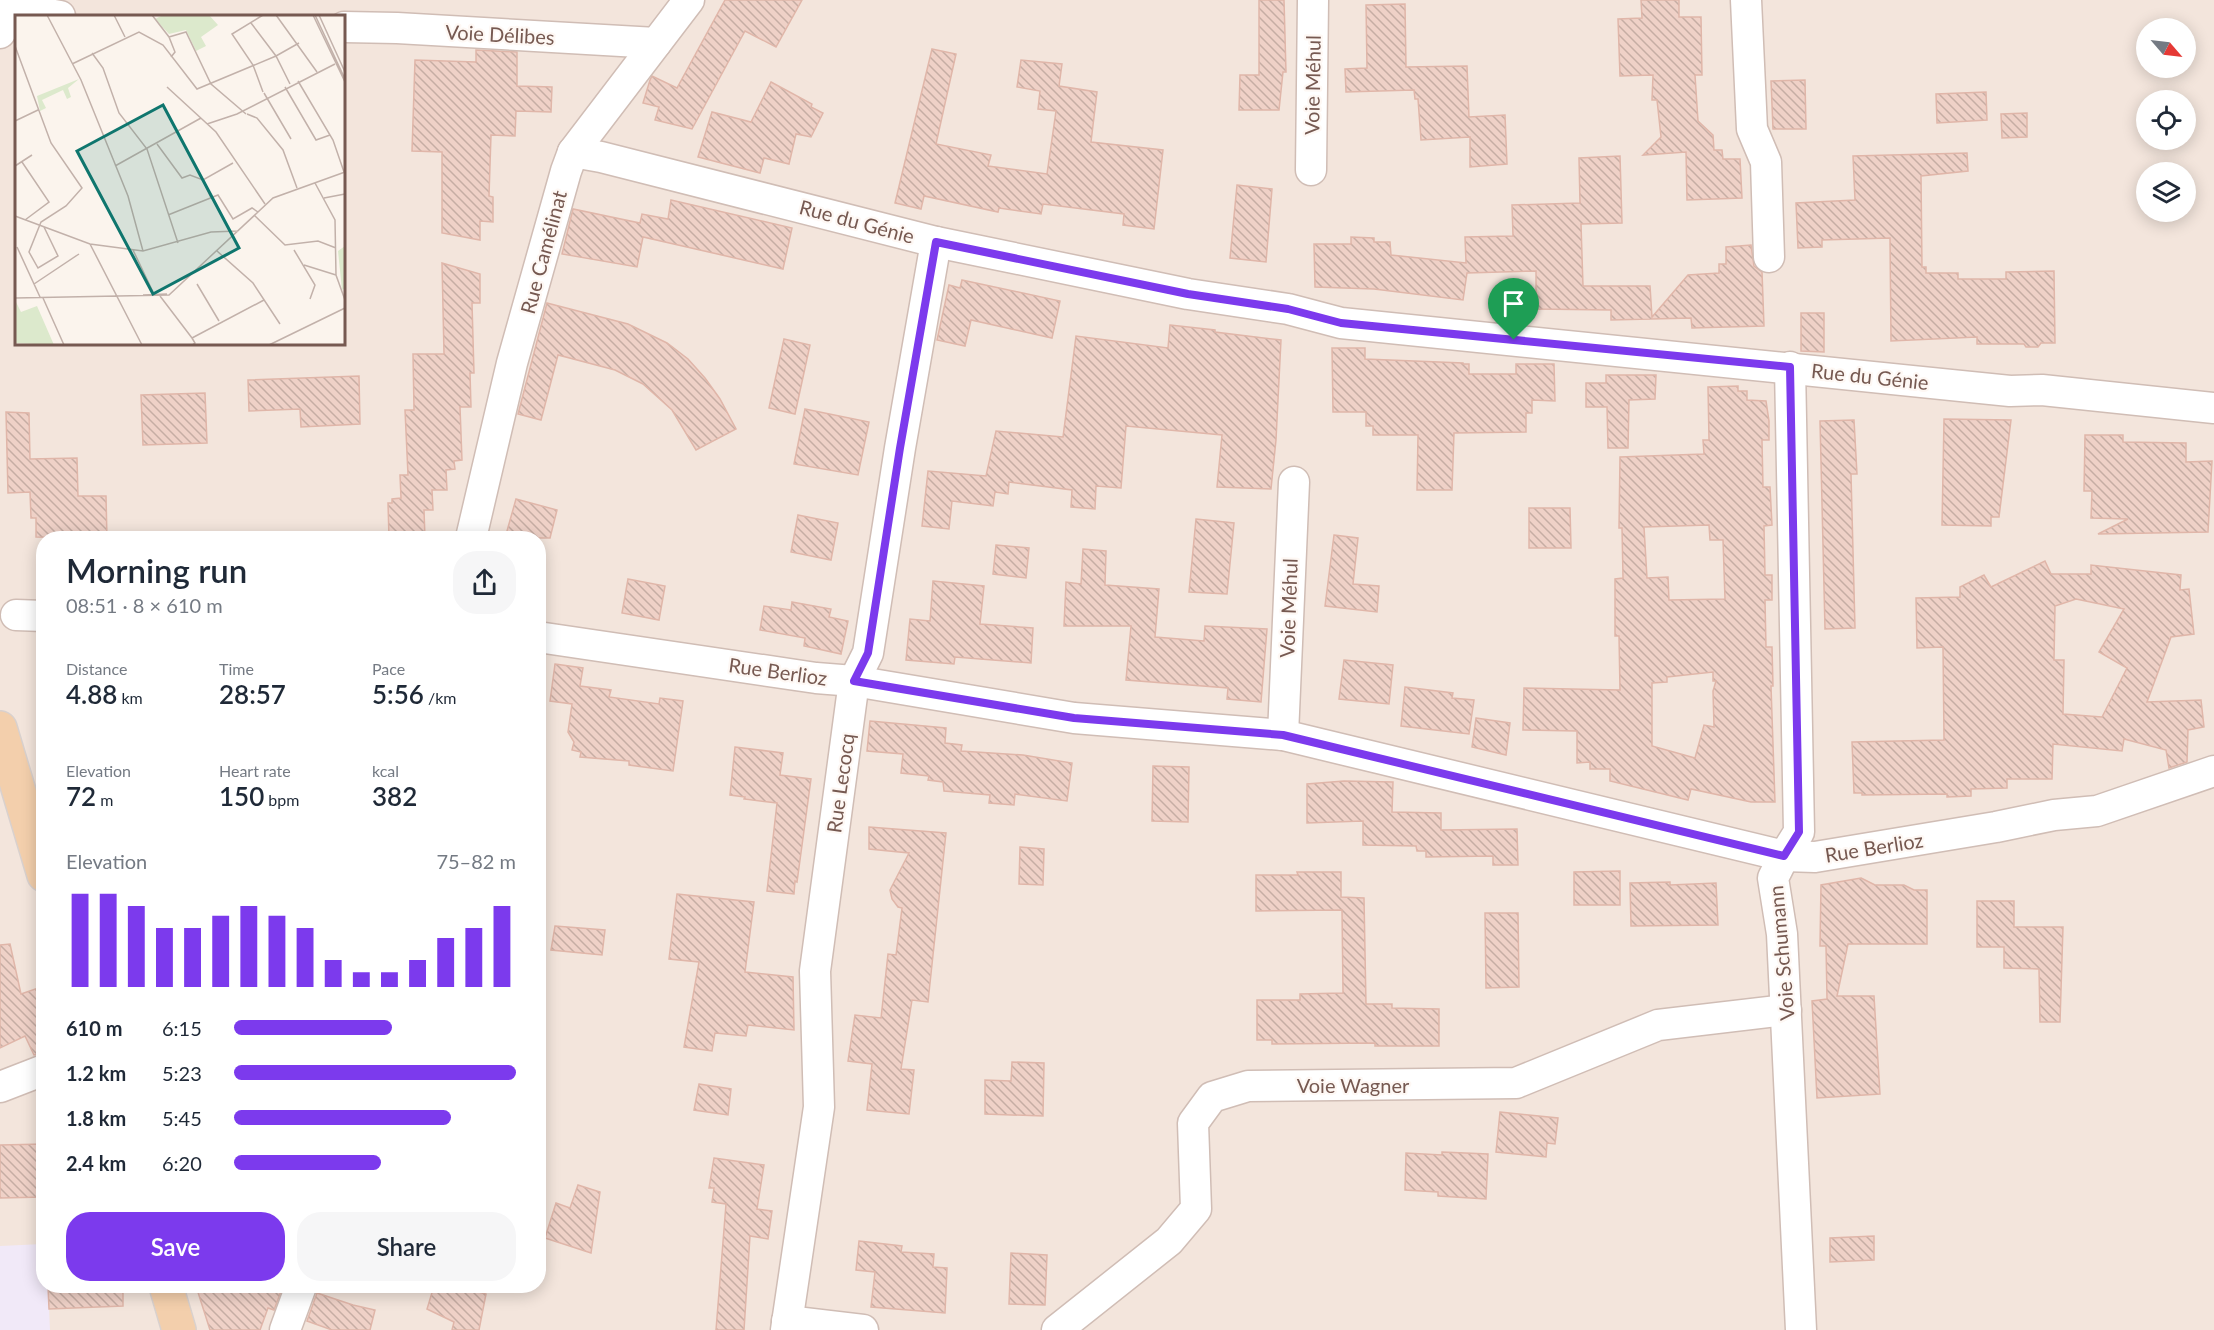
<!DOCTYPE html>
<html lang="en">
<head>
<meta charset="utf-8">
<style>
  :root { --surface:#fff; --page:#f6f6f7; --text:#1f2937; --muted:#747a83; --accent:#7c3aed }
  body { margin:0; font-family:Lato,sans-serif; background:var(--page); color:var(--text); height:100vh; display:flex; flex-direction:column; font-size:22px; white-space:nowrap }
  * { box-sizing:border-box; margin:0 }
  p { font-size:20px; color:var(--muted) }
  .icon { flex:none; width:33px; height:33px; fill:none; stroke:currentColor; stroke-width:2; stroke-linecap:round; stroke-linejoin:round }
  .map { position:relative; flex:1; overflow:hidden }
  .details { position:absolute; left:36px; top:531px; width:510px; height:762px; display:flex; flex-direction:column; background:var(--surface); border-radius:24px; box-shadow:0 3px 15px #0003 }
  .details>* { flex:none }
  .needle { width:39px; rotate:118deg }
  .buttons { position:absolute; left:2136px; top:18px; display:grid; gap:12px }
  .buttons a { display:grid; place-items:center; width:60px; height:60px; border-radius:50%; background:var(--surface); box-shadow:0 3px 15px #0003; font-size:30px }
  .pin { position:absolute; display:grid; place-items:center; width:51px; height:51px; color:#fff; margin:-62px -26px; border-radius:50% 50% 50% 0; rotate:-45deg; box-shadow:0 0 6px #0007 }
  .pin .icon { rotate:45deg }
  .round { display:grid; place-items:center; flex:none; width:63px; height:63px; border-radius:24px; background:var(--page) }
  .head { display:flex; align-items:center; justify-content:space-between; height:102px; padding:0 30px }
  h1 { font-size:33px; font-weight:600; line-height:45px }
  .stats { display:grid; grid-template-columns:repeat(3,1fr); gap:9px; height:102px; padding:6px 30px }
  .stats div { display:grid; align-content:center }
  .stats b { font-size:26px; font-weight:600 }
  .stats small { font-size:16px; font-weight:400 }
  .stats p { font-size:16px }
  .chart { height:168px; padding:12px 30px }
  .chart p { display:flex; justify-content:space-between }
  .chart svg { width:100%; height:108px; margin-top:6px; stroke:var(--accent); stroke-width:6 }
  .button { display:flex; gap:12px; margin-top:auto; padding:12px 30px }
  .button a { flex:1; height:69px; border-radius:24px; background:var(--accent); color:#fff; font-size:24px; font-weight:600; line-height:69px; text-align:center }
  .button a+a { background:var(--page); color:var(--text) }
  ul { padding:0 30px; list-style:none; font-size:20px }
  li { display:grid; grid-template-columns:96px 72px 1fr; align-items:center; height:45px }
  li i { height:15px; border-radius:8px; background:var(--accent) }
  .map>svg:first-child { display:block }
  .residential { fill:#f3e5dc; fill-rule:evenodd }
  .education { fill:#f1e9f8 }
  .building { fill:url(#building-back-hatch); stroke:#e0b6a9; stroke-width:1.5; fill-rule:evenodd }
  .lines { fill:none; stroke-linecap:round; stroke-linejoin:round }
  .minor-casing { stroke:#d0bdb5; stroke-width:33 }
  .major-casing { stroke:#d9d1ce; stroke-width:36 }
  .minor { stroke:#fff; stroke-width:30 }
  .major { stroke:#f3cfac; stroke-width:33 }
  .route-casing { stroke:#fff; stroke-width:12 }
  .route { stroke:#7c3aed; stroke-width:8 }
  .labels { text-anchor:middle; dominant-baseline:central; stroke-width:4.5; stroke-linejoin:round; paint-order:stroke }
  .street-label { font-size:20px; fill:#765951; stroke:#fef8f4 }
  .inset-road { fill:none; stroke:#c2b1aa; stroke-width:1.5 }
  .view { fill:#0f766e; fill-opacity:0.15; stroke:#0f766e; stroke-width:3 }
  .inset-edge { fill:none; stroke:#765951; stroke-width:3 }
</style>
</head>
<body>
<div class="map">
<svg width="2214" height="1330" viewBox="0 0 2214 1330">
  <defs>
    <pattern id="building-back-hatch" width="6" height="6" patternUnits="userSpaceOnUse" patternTransform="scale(1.5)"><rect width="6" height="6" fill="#efd1c7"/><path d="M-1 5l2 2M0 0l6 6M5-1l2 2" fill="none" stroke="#c6ada4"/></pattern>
  </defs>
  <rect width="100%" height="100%" fill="#fbf4ed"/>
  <path class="residential" d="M 0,0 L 2214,0 L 2214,1330 L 0,1330 ZM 16,16 L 344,16 L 344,344 L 16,344 ZM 2146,28 L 2186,28 L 2186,68 L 2146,68 ZM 2146,100 L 2186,100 L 2186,140 L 2146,140 ZM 2146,172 L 2186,172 L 2186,212 L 2146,212 ZM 44,538 L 538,538 L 538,1286 L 44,1286 Z"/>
  <polygon class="education" points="43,1244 44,1286 48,1286 50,1330 0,1330 0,1246"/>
  <g class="building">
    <polygon points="725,0 802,0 776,47 745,31 692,129 655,120 659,107 643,103 650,80 652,76 677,88"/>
    <polygon points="1259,0 1284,0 1286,72 1283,72 1279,110 1239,110 1240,75 1259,75"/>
    <polygon points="1641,0 1679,0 1679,17 1701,17 1702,75 1695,75 1698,121 1713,135 1714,150 1722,150 1723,159 1740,159 1742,198 1687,200 1686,152 1643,155 1661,137 1657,100 1652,100 1653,75 1620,76 1618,19 1642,18"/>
    <polygon points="1405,4 1406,67 1467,66 1469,117 1505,115 1507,164 1470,167 1470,137 1421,140 1418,99 1415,99 1414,90 1346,92 1345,69 1367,68 1366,5"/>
    <polygon points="932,49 956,54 936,144 991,155 988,166 1047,174 1056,111 1038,109 1040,91 1017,87 1021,60 1062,64 1059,86 1097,92 1091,142 1163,150 1154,229 1123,225 1124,214 1043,204 1041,214 999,208 998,212 924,196 921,209 895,203"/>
    <polygon points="476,50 517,52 517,86 552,87 551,112 516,111 515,136 491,135 489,196 493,197 493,222 480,221 480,240 442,233 442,152 412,151 415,60 476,62"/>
    <polygon points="1805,80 1806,129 1773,129 1771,81"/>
    <polygon points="771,82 812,104 811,107 823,113 811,137 796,134 789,164 764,158 760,173 698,157 712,112 751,122"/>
    <polygon points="1986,92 1987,120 1937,123 1936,94"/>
    <polygon points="2027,113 2027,137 2002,138 2001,114"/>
    <polygon points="1967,153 1968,171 1921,176 1922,267 1926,267 1926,273 1958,273 1958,279 2006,279 2006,272 2054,271 2055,343 2041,343 2038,347 2026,347 2024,344 1977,344 1977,337 1891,341 1890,238 1822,240 1822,247 1798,248 1796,203 1855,200 1853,156"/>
    <polygon points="1620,156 1622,223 1581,224 1583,286 1650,286 1652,317 1688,275 1719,273 1719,264 1726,264 1726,247 1751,245 1754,266 1762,272 1764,326 1692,328 1691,318 1611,320 1611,310 1536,309 1536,271 1467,273 1463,300 1374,289 1315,287 1314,244 1351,244 1351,237 1374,238 1374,242 1390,242 1391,255 1466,263 1465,237 1513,236 1512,205 1580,203 1579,158"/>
    <polygon points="1237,185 1272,189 1266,262 1230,258"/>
    <polygon points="671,200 792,228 783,269 643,237 637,267 562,254 573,209 640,223 642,214 668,219"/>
    <polygon points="442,263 480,274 480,303 472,303 474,373 470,373 471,407 460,407 462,460 454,461 455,469 446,470 447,490 432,490 433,510 424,510 425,538 389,538 388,503 392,503 392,499 401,498 400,475 408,475 405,410 414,410 413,354 444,354"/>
    <polygon points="962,280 1060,301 1052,338 971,320 965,346 937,340 949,285 960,288"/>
    <polygon points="547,303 628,324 667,343 688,359 705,378 720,399 736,429 696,450 672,410 643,384 615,370 558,355 541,420 518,414"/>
    <polygon points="1801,313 1824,313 1824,352 1801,351"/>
    <polygon points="1170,325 1215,330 1215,332 1281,340 1276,440 1271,489 1217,487 1222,435 1126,426 1121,488 1096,486 1095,509 1071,507 1072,490 1009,482 1008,494 995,492 993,506 952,501 949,529 922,526 928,471 986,476 996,431 1063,437 1076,336 1168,348"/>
    <polygon points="784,339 810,345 795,414 769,408"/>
    <polygon points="1332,348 1365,348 1365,359 1463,363 1463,364 1469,364 1469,374 1516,374 1516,364 1554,364 1555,401 1532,400 1532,413 1526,413 1526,432 1454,433 1452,490 1417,490 1418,435 1373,435 1373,426 1366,426 1366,412 1333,412"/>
    <polygon points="1606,375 1656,375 1655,399 1629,400 1628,448 1608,448 1607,407 1586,407 1586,383 1606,383"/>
    <polygon points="359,376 360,424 301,427 300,409 249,411 248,380"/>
    <path d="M 1738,386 L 1738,391 L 1747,391 L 1747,400 L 1766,401 L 1769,421 L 1769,440 L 1762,440 L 1763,487 L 1770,487 L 1772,525 L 1764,526 L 1765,575 L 1772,575 L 1772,600 L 1765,600 L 1766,647 L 1772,647 L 1773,686 L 1771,686 L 1775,802 L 1751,802 L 1691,789 L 1688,800 L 1610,781 L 1610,769 L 1590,769 L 1590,762 L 1577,763 L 1577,731 L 1523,730 L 1524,688 L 1620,690 L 1619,636 L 1615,636 L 1615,579 L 1623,578 L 1622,528 L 1619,528 L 1620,457 L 1704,454 L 1703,440 L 1709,440 L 1708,387 ZM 1709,525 L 1710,540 L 1723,540 L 1725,599 L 1669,600 L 1668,577 L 1647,578 L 1644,527 ZM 1713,672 L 1713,681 L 1716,681 L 1713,691 L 1714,727 L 1704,725 L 1695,758 L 1652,746 L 1652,683 L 1667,682 L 1667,677 Z"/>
    <polygon points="205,393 207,443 143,445 141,395"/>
    <polygon points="805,409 869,422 858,475 794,464"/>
    <polygon points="6,412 29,413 30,459 77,458 78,496 106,496 107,538 36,537 36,518 31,518 30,492 8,493"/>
    <polygon points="1944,419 2011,420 1999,517 1991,517 1991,526 1942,525"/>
    <polygon points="1854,420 1857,474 1851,474 1855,628 1825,629 1820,421"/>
    <polygon points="2085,435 2123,435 2123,442 2186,443 2186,462 2212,461 2208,532 2098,534 2128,519 2091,518 2092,491 2084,491"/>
    <polygon points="516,499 557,510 550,538 505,538"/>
    <polygon points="1529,508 1570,508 1571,548 1529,548"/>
    <polygon points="798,515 838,523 831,560 791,552"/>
    <polygon points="1196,519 1234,523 1227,594 1189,592"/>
    <polygon points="1334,535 1358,538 1353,584 1379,586 1377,612 1325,606"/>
    <polygon points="996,545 1029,548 1026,578 993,574"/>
    <polygon points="1083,549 1106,551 1105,585 1159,589 1155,637 1204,641 1205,626 1267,629 1261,702 1227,699 1228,688 1126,680 1131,626 1064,626 1066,582 1081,584"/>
    <path d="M 2045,561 L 2051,574 L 2091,574 L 2091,565 L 2181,575 L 2180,590 L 2189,589 L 2194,634 L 2171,637 L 2147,702 L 2201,700 L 2204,727 L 2188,730 L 2187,762 L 2169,768 L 2166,750 L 2124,739 L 2122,751 L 2053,744 L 2052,779 L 2007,779 L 2007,788 L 1971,789 L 1971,796 L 1947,797 L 1947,794 L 1862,795 L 1862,793 L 1854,793 L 1852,742 L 1944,740 L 1943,647 L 1917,648 L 1916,598 L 1960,597 L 1960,587 L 1984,575 L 1991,587 ZM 2076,599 L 2124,609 L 2099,652 L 2127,668 L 2102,717 L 2063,714 L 2064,660 L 2054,660 L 2055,606 Z"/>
    <polygon points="628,579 665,586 659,620 622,613"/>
    <polygon points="933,581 984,586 980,624 1033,628 1031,663 955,657 954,664 906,660 910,619 930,621"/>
    <polygon points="792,602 831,609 829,617 848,621 841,654 804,646 805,638 760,630 764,606 791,610"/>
    <polygon points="1344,660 1393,665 1389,704 1339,699"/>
    <polygon points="555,664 583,668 580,686 611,690 609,697 659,704 660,698 683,701 673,771 629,765 629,761 580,757 581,752 572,750 574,742 568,732 572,704 550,701"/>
    <polygon points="1405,687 1453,693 1452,698 1474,700 1469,734 1401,726"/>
    <polygon points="1476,718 1510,723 1506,755 1472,747"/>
    <polygon points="870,721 946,728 945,743 962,745 961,751 1023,755 1072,763 1067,801 1015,794 1014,805 989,803 990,795 944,791 943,782 928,780 929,776 901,773 903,754 867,751"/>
    <polygon points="735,747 783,753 780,775 811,779 797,882 795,881 794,894 767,891 777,803 744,799 745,797 730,795"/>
    <polygon points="1153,766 1189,767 1188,822 1152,821"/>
    <polygon points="1344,781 1393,782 1392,812 1441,813 1441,830 1517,829 1518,865 1493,865 1493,856 1426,857 1426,851 1417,851 1416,846 1363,845 1363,821 1307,823 1307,784"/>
    <polygon points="869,827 946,833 928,1002 912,1000 901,1069 914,1070 909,1114 867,1110 872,1064 848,1061 855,1015 881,1018 888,954 896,955 902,908 898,907 892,899 890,890 909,853 869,849"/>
    <polygon points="1020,847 1044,849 1043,885 1019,884"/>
    <polygon points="1620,871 1620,905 1574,905 1574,872"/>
    <polygon points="1297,872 1341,872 1341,897 1364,898 1366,1004 1392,1004 1392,1008 1439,1009 1439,1046 1375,1046 1375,1043 1272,1044 1272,1040 1257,1040 1257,1000 1300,1000 1300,994 1343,993 1342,910 1256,911 1256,875 1298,875"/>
    <polygon points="1861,878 1875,885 1904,885 1914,890 1927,890 1927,944 1848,944 1837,996 1874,996 1880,1094 1817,1098 1812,1001 1827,999 1826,946 1820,946 1821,885"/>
    <polygon points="1670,882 1670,885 1716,883 1718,925 1631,926 1630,883"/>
    <polygon points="677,894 754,902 745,972 793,977 794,1030 748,1025 746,1036 715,1033 712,1051 684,1047 699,962 669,959"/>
    <polygon points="1977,901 2014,901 2014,927 2063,927 2060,1022 2040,1022 2039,969 2004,968 2004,947 1977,947"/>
    <polygon points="1485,913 1518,913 1519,987 1486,988"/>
    <polygon points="555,926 605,930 602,955 551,950"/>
    <polygon points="10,944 21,994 44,986 44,1053 34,1055 25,1036 0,1048 0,945"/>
    <polygon points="1012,1062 1044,1063 1043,1116 985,1114 985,1080 1011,1081"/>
    <polygon points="699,1084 731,1089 728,1115 694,1110"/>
    <polygon points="1500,1112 1558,1118 1555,1144 1547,1143 1546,1157 1496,1152"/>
    <polygon points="44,1144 44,1197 0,1198 0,1145"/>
    <polygon points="1442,1152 1488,1154 1486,1199 1438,1196 1438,1192 1405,1190 1406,1153 1442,1155"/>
    <polygon points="714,1158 764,1165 757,1209 772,1211 768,1239 750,1236 744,1330 716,1330 726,1204 712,1202 714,1188 709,1188"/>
    <polygon points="578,1185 600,1192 591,1253 545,1238 556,1203 570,1208"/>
    <polygon points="1874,1236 1874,1260 1830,1262 1830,1238"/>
    <polygon points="859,1241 902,1246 901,1252 934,1254 933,1267 947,1268 945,1313 871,1307 875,1272 856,1270"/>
    <polygon points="1011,1253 1047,1255 1045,1305 1009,1304"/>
    <polygon points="48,1286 123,1286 123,1306 49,1309"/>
    <polygon points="196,1286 283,1286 274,1310 268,1308 260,1330 210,1330"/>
    <polygon points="434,1286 456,1286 486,1294 479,1330 452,1330 454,1322 427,1309"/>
    <polygon points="317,1293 353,1305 375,1310 370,1330 332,1330 307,1321"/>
  </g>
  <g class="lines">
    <defs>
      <g id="minor">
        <polyline points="1746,0 1752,129 1766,162 1769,257"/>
        <polyline points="13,8 60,16"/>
        <polyline points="344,27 397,28 656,43"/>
        <polyline points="0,33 17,0"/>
        <polyline points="573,152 601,157 936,242 1188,294 1288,309 1341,323 2010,391 2042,390 2214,408"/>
        <polyline points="1311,170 1313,0"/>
        <polyline points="1790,367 1799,832 1784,856 1773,878 1782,934 1801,1330"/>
        <polyline points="471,538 512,363 566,171 573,152 689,0"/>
        <polyline points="16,615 44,616"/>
        <polyline points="538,637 816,678 854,681 1074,718 1283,735 1784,856 1815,857 1996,827 2054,815 2097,811 2214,771"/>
        <polyline points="1283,735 1294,482"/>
        <polyline points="0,1087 44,1070"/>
        <polyline points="787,1321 863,1330"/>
        <polyline points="285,1330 301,1286"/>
        <polyline points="786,1330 819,1107 815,971 854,681 868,653 900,448 936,242"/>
        <polyline points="1057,1330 1169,1241 1196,1209 1193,1123 1212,1097 1248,1086 1516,1083 1658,1025 1786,1010"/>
      </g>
      <g id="major">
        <polyline points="0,728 44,875"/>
        <polyline points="166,1286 179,1330"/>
      </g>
    </defs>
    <use href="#minor" class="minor-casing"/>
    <use href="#major" class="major-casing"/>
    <use href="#minor" class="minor"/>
    <use href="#major" class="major"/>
  </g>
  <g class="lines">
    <defs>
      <polygon id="route" points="936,242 1188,294 1288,309 1341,323 1790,367 1799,832 1784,856 1283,735 1074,718 854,681 868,653 900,448"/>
    </defs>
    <use href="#route" class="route-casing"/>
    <use href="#route" class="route"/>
  </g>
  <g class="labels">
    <g class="street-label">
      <text transform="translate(500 34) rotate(3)">Voie Délibes</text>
      <text transform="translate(1312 85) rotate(-89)">Voie Méhul</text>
      <text transform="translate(857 221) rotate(15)">Rue du Génie</text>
      <text transform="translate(543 252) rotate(-75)">Rue Camélinat</text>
      <text transform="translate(1870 376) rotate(6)">Rue du Génie</text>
      <text transform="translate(1288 608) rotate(-88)">Voie Méhul</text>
      <text transform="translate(778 671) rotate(8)">Rue Berlioz</text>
      <text transform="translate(840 783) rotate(-82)">Rue Lecocq</text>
      <text transform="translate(1874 847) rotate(-9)">Rue Berlioz</text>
      <text transform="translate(1781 953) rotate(-95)">Voie Schumann</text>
      <text x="1353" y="1085">Voie Wagner</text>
    </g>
  </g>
  <g transform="translate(15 15)">
    <rect width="330" height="330" fill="#fbf4ed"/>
    <path d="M 148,0 L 194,0 L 203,10 L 186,22 L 191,31 L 181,36 L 171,15 L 154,19 L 140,4 ZM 64,64 L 53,73 L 56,82 L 52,84 L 48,75 L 27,85 L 31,93 L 25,96 L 22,81 ZM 330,231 L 330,273 L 327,275 L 323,236 Z" fill="#dce9cc"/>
    <path d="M 0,285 L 6,297 L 22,291 L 39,330 L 0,328 Z" fill="#dce9cc"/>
    <path class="inset-road" d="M 32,0 L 66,65 L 113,181 L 128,236M 99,0 L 110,22M 137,0 L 154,22 L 160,37 L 156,42M 248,0 L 217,19 L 238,50 L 248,77M 261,0 L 302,57M 298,0 L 330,67M 300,0 L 330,64M 304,0 L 330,57M 236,8 L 261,41 L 275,69M 154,22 L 171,17 L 196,69 L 231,99M 0,31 L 36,128 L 67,173 L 51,191 L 26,207 L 14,237 L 23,253 L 43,241 L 29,212M 77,38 L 88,53 L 104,98 L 132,134 L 163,228M 57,49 L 124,17 L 148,30 L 182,74 L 261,41 L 284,28M 283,66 L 318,125 L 329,157M 152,72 L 201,117 L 250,189M 270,72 L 301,125 L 315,120M 249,78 L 276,124M 232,99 L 242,103 L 268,135 L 282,173M 0,106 L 23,95M 192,109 L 222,99 L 320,49M 142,129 L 167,163 L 175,160 L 188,165 L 218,148M 7,147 L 34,187 L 10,205M 0,151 L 17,140M 100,151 L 186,103M 188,165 L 196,183M 300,168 L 320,205 L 321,260 L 330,285M 309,183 L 330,179M 153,200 L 203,180 L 218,204 L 237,193 L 243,197M 239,200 L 270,230 L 303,226 L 321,233M 0,201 L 75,229 L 128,236 L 196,217 L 223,216M 75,229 L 127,330M 2,232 L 25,282M 118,235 L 138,277M 279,235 L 300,270 L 295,284M 202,236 L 238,268 L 265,309M 289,250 L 321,260M 19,269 L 64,239M 182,269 L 204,306M 128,280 L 152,279M 145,281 L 177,323 L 180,328 L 177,330M 0,283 L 154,280 L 258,183 L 330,157M 28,283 L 49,330M 177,323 L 249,285M 254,330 L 330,293"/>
    <path class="view" d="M 148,90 L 224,233 L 138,279 L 62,136 Z"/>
    <rect width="330" height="330" class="inset-edge"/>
  </g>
</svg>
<div class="buttons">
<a><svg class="needle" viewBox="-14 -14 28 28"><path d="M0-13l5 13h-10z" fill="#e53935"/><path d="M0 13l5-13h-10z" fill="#747a83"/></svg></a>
<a><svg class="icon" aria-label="locate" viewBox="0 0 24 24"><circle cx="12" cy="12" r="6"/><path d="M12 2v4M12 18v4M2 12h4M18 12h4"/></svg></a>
<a><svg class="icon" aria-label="layers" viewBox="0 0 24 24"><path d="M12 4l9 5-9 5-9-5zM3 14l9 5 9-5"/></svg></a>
</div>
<div class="pin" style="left:1514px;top:340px;background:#1e9e55"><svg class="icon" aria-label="arrive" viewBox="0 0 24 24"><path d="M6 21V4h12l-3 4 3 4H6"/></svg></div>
<section class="details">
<div class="head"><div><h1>Morning run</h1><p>08:51 · 8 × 610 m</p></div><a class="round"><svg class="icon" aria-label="share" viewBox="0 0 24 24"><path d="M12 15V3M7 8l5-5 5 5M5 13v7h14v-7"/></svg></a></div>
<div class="stats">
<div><p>Distance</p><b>4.88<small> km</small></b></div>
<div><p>Time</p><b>28:57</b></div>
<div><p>Pace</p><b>5:56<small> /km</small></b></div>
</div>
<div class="stats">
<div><p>Elevation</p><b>72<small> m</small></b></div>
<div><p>Heart rate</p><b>150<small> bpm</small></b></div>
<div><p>kcal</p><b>382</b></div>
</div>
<div class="chart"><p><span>Elevation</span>75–82 m</p>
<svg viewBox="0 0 160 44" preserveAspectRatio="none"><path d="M5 44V6M15 44V6M25 44V11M35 44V20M45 44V20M55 44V15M65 44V11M75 44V15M85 44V20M95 44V33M105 44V38M115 44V38M125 44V33M135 44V24M145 44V20M155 44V11"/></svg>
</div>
<ul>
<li><b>610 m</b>6:15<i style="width:56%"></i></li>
<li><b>1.2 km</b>5:23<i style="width:100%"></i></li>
<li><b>1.8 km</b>5:45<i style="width:77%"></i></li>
<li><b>2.4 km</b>6:20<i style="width:52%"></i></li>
</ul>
<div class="button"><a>Save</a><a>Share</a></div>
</section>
</div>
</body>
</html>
